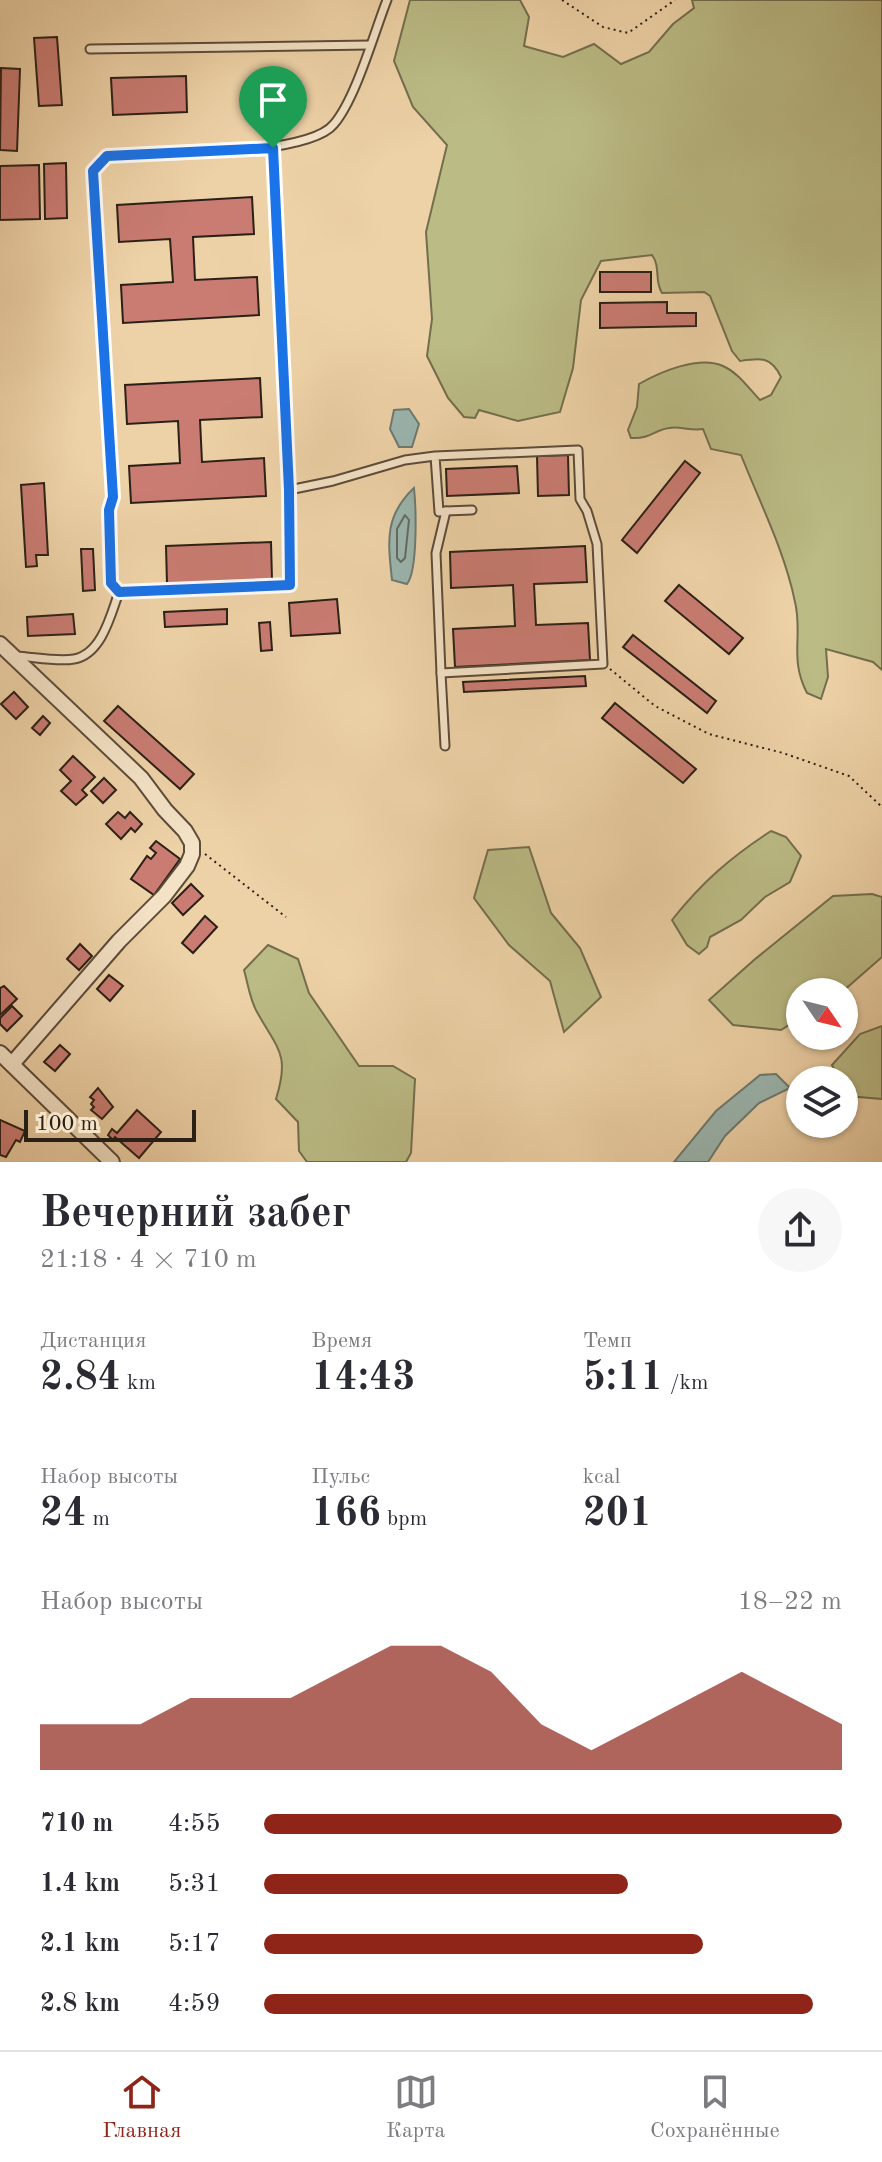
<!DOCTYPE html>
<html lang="ru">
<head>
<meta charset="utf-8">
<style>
  :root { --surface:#fff; --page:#f7f7f7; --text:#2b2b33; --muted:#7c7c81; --line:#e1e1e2; --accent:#8f2418 }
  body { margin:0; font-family:"Old Standard TT",serif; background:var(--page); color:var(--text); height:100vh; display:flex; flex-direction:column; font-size:30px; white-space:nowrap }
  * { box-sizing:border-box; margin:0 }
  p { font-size:26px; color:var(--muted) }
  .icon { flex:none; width:44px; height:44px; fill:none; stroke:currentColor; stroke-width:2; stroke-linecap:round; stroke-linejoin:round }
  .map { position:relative; height:1162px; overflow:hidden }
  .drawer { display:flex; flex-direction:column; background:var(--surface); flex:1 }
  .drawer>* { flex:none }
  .needle { width:52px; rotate:125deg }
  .buttons { position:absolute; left:786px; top:978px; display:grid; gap:16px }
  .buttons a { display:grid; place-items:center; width:72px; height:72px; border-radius:50%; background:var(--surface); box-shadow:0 2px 6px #0004; font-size:40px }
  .scale { position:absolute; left:24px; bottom:20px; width:172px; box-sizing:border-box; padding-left:8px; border:4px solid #2b2016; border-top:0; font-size:22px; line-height:28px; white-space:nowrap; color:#2b2016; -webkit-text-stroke:6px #f4e2c6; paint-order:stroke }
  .pin { position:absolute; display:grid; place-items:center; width:68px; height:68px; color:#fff; margin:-82px -34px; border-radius:50% 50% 50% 0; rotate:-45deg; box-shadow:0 0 8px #0007 }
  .pin .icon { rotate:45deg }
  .round { display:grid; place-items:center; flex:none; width:84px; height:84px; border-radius:42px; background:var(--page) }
  .headline { display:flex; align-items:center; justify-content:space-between; height:136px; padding:0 40px }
  h1 { font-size:44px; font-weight:600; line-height:60px }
  .metrics { display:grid; grid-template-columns:repeat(3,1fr); gap:12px; height:136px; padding:8px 40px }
  .metrics div { display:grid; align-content:center }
  .metrics b { font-size:40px; font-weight:600 }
  .metrics small { font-size:22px; font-weight:400 }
  .metrics p { font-size:22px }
  .chart { height:224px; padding:16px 40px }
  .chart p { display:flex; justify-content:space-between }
  .chart svg { width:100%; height:144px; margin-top:8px; fill:var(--accent); opacity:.7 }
  ul { padding:0 40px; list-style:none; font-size:26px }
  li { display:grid; grid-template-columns:128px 96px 1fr; align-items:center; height:60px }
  li i { height:20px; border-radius:10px; background:var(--accent) }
  .tab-bar { display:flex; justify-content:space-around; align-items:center; height:112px; border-top:2px solid var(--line); background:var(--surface); font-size:22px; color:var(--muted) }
  .tab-bar a { display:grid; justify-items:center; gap:4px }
  .tab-bar .on { color:var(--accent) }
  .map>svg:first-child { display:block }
  .green { fill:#bbbb85; stroke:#736e4e; stroke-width:2 }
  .water { fill:#9bb6af; stroke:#6e7a72; stroke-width:2 }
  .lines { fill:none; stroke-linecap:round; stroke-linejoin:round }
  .shore { stroke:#636b62; stroke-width:2 }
  .building { fill:#ca7c73; stroke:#2b2016; stroke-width:2 }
  .lane-casing { stroke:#5c4c3a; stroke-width:11 }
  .street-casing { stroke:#5c4c3a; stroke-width:18 }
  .path { stroke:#2b2016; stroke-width:2; stroke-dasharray:2 4; stroke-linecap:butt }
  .lane { stroke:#f4e2c6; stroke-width:7 }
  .street { stroke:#f4e2c6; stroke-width:14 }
  .route-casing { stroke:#fff; stroke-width:16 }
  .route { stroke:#1a73e8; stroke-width:10 }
</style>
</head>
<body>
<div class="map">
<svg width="882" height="1162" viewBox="0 0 882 1162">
  <rect width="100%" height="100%" fill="#eed2a7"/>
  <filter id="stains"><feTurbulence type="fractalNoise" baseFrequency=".0025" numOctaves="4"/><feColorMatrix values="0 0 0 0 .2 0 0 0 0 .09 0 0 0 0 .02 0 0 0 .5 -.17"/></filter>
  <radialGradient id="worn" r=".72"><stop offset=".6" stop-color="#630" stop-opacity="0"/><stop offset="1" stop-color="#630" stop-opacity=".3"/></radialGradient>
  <g class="green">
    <path d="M 410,0 L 520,0 L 529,17 L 524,46 L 563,57 L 594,44 L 621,64 L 649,52 L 673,24 L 694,8 L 692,0 L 882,0 L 882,670 L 873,662 L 826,649 L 828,677 L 821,699 L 807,693 C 789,659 803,635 795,602 C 785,552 760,503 741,455 L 711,449 L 703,429 C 690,431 680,426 669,428 C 654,430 651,439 631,438 L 628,430 L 637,407 L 639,384 C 660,372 699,355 723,366 C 739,373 749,389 760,400 L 771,395 L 781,377 C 771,356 760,358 740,361 L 732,351 L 710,296 L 704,292 L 662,293 C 654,281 661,267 652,255 L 601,261 L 581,300 L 573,368 L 560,412 L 518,421 L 479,410 L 475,418 L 464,417 L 448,398 L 427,356 L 432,319 L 426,232 L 447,145 L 413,107 L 394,61 Z"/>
    <path d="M 771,831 L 786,837 L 801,856 L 790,882 L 765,897 L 741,920 L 710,937 L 707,947 L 699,954 L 687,945 L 672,920 C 702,882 731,857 771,831 Z"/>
    <polygon points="529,847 551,913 580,948 601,997 564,1032 550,981 509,945 474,898 488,850"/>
    <polygon points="872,894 882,897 882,957 842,992 800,992 800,1018 781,1030 733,1025 709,1000 754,960 833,896"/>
    <path d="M 268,945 L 298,959 L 309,993 L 359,1066 L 393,1066 L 415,1079 L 411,1153 L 406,1162 L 307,1162 L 299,1151 L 298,1122 L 276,1099 C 290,1054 278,1050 257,1012 C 250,1000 248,984 244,970 Z"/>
    <polygon points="882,1026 882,1099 847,1096 844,1080 839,1080 832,1065 860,1034"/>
  </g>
  <g class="water">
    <polygon points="409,409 419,424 412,447 399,447 390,429 394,410"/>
    <path d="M 414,488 C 416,508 418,570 407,584 L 392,580 C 388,542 384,516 414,488 Z"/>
    <polygon points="776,1074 790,1088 759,1103 725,1136 708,1162 674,1162 716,1111 760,1075"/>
  </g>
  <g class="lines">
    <polygon class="shore" points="405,515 409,520 405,558 401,562 397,558 397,529"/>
  </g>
  <g class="building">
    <polygon points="57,37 62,105 39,106 34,38"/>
    <polygon points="1,68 20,69 17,151 0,150"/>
    <polygon points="186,76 187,112 113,115 111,78"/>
    <polygon points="66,163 67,218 45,219 44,164"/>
    <polygon points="39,165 40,219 0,220 0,166"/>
    <polygon points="252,197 254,234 193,237 195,280 257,277 259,315 123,323 121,285 173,282 170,239 119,242 117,205"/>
    <rect x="600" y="272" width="51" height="20"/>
    <polygon points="667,302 667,313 696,313 696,326 600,328 600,303"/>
    <polygon points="260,378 262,417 200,420 202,462 264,458 266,496 131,503 129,466 180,463 178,421 127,424 125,385"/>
    <polygon points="568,455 569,495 538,496 537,456"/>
    <polygon points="685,461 700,473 637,553 622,540"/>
    <polygon points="517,466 519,493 447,496 446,469"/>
    <polygon points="44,483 48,555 36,555 37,566 26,567 21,485"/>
    <polygon points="271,542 272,580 167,584 166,546"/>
    <polygon points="585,546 587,582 534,584 536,625 588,623 590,660 455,667 453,629 515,626 513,585 451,588 450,552"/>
    <polygon points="81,549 93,549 95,590 83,591"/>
    <polygon points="679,585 743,638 729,654 665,601"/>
    <polygon points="337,599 340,633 291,636 289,603"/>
    <polygon points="227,609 227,624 165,627 164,612"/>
    <polygon points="73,614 75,634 28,636 27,617"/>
    <polygon points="270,622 272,650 261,651 259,623"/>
    <polygon points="633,635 716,701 707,713 623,647"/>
    <polygon points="585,676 586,686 464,692 463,682"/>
    <polygon points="14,692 28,707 16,719 1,704"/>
    <polygon points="615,703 696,769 683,783 602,718"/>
    <polygon points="118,706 194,774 180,789 104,721"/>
    <polygon points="43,716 50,723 40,735 32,728"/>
    <polygon points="73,756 95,777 82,790 87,795 76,805 61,791 71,781 60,770"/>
    <polygon points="104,778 116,790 103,803 91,791"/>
    <polygon points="118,812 125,818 130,812 142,824 135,832 131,828 121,839 106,824"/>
    <polygon points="156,841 180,859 154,895 131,879 147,856 151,859 156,853 150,848"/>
    <polygon points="191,884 203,896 183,915 172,903"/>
    <polygon points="205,916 217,927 193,953 182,943"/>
    <polygon points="80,944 92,956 79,970 67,959"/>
    <polygon points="109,975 123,986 110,1001 97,989"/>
    <polygon points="4,986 17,999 0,1015 0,988"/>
    <polygon points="12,1006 22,1016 7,1031 0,1024 0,1018"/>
    <polygon points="60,1045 70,1054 55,1071 44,1062"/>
    <polygon points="98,1088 113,1107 102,1119 91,1110 94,1107 91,1104 94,1100 90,1097"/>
    <polygon points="137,1110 161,1132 139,1158 115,1137 113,1140 108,1135 112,1129 117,1133"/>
    <polygon points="0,1120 25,1131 20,1142 16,1140 6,1157 0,1155"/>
  </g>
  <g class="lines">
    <defs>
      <g id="lane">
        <polyline points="90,49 370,45"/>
        <path d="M 273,148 L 289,490 L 290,585 L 119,592 L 111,583 L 109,510 L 113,497 L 93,171 L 107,156 C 153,154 308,157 334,124 C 356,98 374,33 387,0"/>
        <polyline points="289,490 333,481 405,460 435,456 578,450 580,499 587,511 597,544 603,664 441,673 436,553 446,511 439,512 435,456"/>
        <polyline points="446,511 472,510"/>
        <path d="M 16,656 C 34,657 57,662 74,659 C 102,654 111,614 119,592"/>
        <polyline points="441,673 445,746"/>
      </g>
      <g id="street">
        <polyline points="0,644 141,778 165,810 185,831 192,843 192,854 187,866 164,896 119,941 12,1064"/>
        <polyline points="0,1053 112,1162"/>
      </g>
    </defs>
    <use href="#lane" class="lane-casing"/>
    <use href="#street" class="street-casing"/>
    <g class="path">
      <polyline points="562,0 603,27 628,33 675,0"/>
      <polyline points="610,669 655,706 709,734 783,753 849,776 882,807"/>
      <polyline points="205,854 286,917"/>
    </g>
    <use href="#lane" class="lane"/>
    <use href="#street" class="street"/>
  </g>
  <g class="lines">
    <defs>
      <polygon id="route" points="273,148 289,490 290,585 119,592 111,583 109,510 113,497 93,171 107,156"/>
    </defs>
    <use href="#route" class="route-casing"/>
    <use href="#route" class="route"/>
  </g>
  <rect width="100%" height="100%" filter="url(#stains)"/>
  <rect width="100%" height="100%" fill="url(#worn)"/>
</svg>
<div class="buttons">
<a><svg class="needle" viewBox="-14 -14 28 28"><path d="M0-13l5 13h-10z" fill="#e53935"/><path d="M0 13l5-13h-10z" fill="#7c7c81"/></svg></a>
<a><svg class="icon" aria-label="layers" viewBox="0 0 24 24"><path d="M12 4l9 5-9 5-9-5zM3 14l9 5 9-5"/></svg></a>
</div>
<div class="scale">100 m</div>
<div class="pin" style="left:273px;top:148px;background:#1e9e55"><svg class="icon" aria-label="arrive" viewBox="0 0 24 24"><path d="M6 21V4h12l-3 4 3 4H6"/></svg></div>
</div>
<section class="drawer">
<div class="headline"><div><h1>Вечерний забег</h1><p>21:18 · 4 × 710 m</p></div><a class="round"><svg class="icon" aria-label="share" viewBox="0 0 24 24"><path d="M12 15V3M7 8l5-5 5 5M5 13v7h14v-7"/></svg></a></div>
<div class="metrics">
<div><p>Дистанция</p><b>2.84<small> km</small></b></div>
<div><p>Время</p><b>14:43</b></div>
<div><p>Темп</p><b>5:11<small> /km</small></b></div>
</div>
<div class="metrics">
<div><p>Набор высоты</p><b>24<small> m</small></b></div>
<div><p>Пульс</p><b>166<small> bpm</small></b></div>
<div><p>kcal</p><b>201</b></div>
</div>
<div class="chart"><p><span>Набор высоты</span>18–22 m</p>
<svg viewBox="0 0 160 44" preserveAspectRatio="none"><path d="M0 44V30L10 30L20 30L30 22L40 22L50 22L60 14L70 6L80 6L90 14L100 30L110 38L120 30L130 22L140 14L150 22L160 30V44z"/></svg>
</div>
<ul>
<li><b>710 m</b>4:55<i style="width:100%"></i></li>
<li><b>1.4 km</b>5:31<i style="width:63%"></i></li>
<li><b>2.1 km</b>5:17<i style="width:76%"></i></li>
<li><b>2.8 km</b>4:59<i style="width:95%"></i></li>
</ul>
</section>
<nav class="tab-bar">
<a class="on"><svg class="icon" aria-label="home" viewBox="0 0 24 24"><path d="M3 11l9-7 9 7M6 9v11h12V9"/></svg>Главная</a>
<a><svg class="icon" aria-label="map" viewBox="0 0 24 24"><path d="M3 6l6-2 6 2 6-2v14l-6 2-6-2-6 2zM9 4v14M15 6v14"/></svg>Карта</a>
<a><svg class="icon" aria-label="saved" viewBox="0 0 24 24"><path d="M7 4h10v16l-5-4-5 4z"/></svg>Сохранённые</a>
</nav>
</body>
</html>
